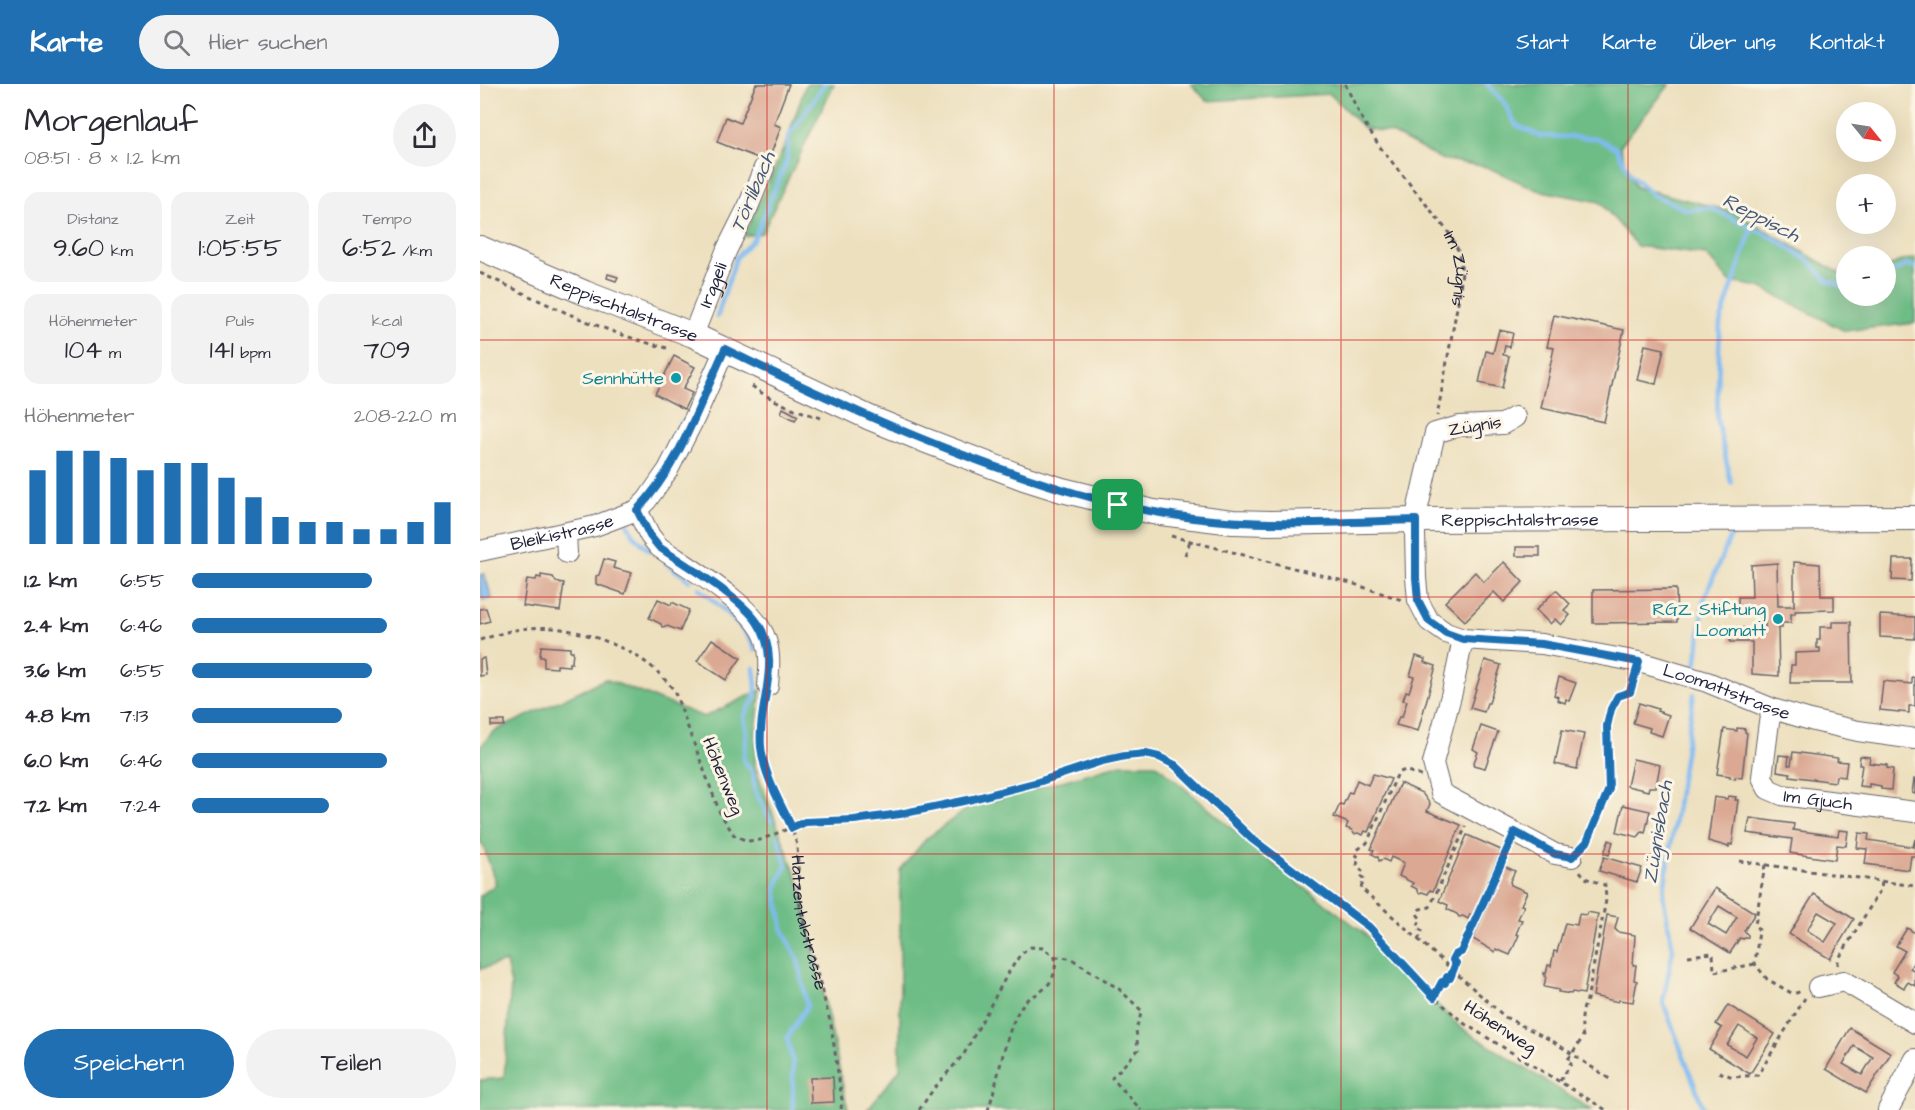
<!DOCTYPE html>
<html lang="de">
<head>
<meta charset="utf-8">
<style>
  :root { --surface:#fff; --page:#f2f2f3; --text:#2b2b33; --muted:#7c7c81; --accent:#1f6fb2 }
  body { margin:0; font-family:"Architects Daughter",sans-serif; background:var(--page); color:var(--text); height:100vh; display:flex; flex-direction:column; font-size:22px; white-space:nowrap }
  * { box-sizing:border-box; margin:0 }
  p { font-size:20px; color:var(--muted) }
  .icon { flex:none; width:33px; height:33px; fill:none; stroke:currentColor; stroke-width:2; stroke-linecap:round; stroke-linejoin:round }
  .map { position:relative; flex:1; overflow:hidden }
  .side { display:flex; flex-direction:column; background:var(--surface); width:480px }
  .side>* { flex:none }
  .needle { width:39px; rotate:120deg }
  .tools { position:absolute; left:1356px; top:18px; display:grid; gap:12px }
  .tools a { display:grid; place-items:center; width:60px; height:60px; border-radius:50%; background:var(--surface); box-shadow:0 6px 24px #0002; font-size:30px }
  .pin { position:absolute; display:grid; place-items:center; width:51px; height:51px; color:#fff; margin:-26px; border-radius:12px; box-shadow:0 3px 9px #0006 }
  .round { display:grid; place-items:center; flex:none; width:63px; height:63px; border-radius:32px; background:var(--page) }
  .summary { display:flex; align-items:center; justify-content:space-between; height:102px; padding:0 24px }
  h1 { font-size:33px; font-weight:600; line-height:45px }
  .figures { display:grid; grid-template-columns:repeat(3,1fr); gap:9px; height:102px; padding:6px 24px }
  .figures div { display:grid; align-content:center; border-radius:15px; background:var(--page); text-align:center }
  .figures b { font-size:26px; font-weight:600 }
  .figures small { font-size:16px; font-weight:400 }
  .figures p { font-size:16px }
  .chart { height:168px; padding:12px 24px }
  .chart p { display:flex; justify-content:space-between }
  .chart svg { width:100%; height:108px; margin-top:6px; stroke:var(--accent); stroke-width:6 }
  .button { display:flex; gap:12px; margin-top:auto; padding:12px 24px }
  .button a { flex:1; height:69px; border-radius:36px; background:var(--accent); color:#fff; font-size:24px; font-weight:600; line-height:69px; text-align:center }
  .button a+a { background:var(--page); color:var(--text) }
  ul { padding:0 24px; list-style:none; font-size:20px }
  li { display:grid; grid-template-columns:96px 72px 1fr; align-items:center; height:45px }
  li i { height:15px; border-radius:8px; background:var(--accent) }
  header { display:flex; align-items:center; gap:36px; box-sizing:border-box; height:84px; padding:0 30px; background:var(--accent); color:#fff }
  header strong { font-size:28px }
  nav { display:flex; gap:33px; margin-inline-start:auto; font-size:21px }
  .search { width:420px; height:54px; background:var(--page); display:flex; align-items:center; gap:15px; box-sizing:border-box; padding:0 21px; border-radius:33px; color:var(--muted); font-size:22px }
  main { display:flex; flex:1; min-height:0 }
  .map>svg:first-child { display:block }
  .forest { fill:#6ebd86; stroke:#487060; stroke-width:1.5 }
  .water { fill:#80bbf2; stroke:#516e96; stroke-width:1.5 }
  .lines { fill:none; stroke-linecap:round; stroke-linejoin:round }
  .stream { stroke:#80bbf2; stroke-width:4.5 }
  .building { fill:#daa893; fill-rule:evenodd }
  .minor-casing { stroke:#696469; stroke-width:22 }
  .major-casing { stroke:#696469; stroke-width:26 }
  .path { stroke:#696469; stroke-width:3; stroke-dasharray:4.5 4.5; stroke-linecap:butt }
  .minor { stroke:#fff; stroke-width:20 }
  .major { stroke:#fff; stroke-width:24 }
  .route-casing { stroke:#fff; stroke-width:12 }
  .route { stroke:#1f6fb2; stroke-width:8 }
  .grid { fill:none; stroke:#d62828; stroke-width:1.5; stroke-opacity:0.55 }
  .culture-dot { fill:#0f9aa8; stroke:#fcf5e5; stroke-width:2 }
  .labels { text-anchor:middle; dominant-baseline:central; stroke-width:6; stroke-linejoin:round; paint-order:stroke }
  .street-label { font-size:18px; fill:#22223b; stroke:#fcf5e5 }
  .culture-label { font-size:18px; fill:#0d838f; stroke:#fcf5e5; text-anchor:end }
  .water-label { font-size:20px; font-style:italic; fill:#43587b; stroke:#fcf5e5 }
</style>
</head>
<body>
<header>
<strong>Karte</strong>
<div class="search"><svg class="icon" aria-label="search" viewBox="0 0 24 24"><circle cx="10" cy="10" r="6"/><path d="M15 15l6 6"/></svg>Hier suchen</div>
<nav><a>Start</a><a>Karte</a><a>Über uns</a><a>Kontakt</a></nav>
</header>
<main>
<section class="side">
<div class="summary"><div><h1>Morgenlauf</h1><p>08:51 · 8 × 1.2 km</p></div><a class="round"><svg class="icon" aria-label="share" viewBox="0 0 24 24"><path d="M12 15V3M7 8l5-5 5 5M5 13v7h14v-7"/></svg></a></div>
<div class="figures">
<div><p>Distanz</p><b>9.60<small> km</small></b></div>
<div><p>Zeit</p><b>1:05:55</b></div>
<div><p>Tempo</p><b>6:52<small> /km</small></b></div>
</div>
<div class="figures">
<div><p>Höhenmeter</p><b>104<small> m</small></b></div>
<div><p>Puls</p><b>141<small> bpm</small></b></div>
<div><p>kcal</p><b>709</b></div>
</div>
<div class="chart"><p><span>Höhenmeter</span>208–220 m</p>
<svg viewBox="0 0 160 44" preserveAspectRatio="none"><path d="M5 44V14M15 44V6M25 44V6M35 44V9M45 44V14M55 44V11M65 44V11M75 44V17M85 44V25M95 44V33M105 44V35M115 44V35M125 44V38M135 44V38M145 44V35M155 44V27"/></svg>
</div>
<ul>
<li><b>1.2 km</b>6:55<i style="width:68%"></i></li>
<li><b>2.4 km</b>6:46<i style="width:74%"></i></li>
<li><b>3.6 km</b>6:55<i style="width:68%"></i></li>
<li><b>4.8 km</b>7:13<i style="width:57%"></i></li>
<li><b>6.0 km</b>6:46<i style="width:74%"></i></li>
<li><b>7.2 km</b>7:24<i style="width:52%"></i></li>
</ul>
<div class="button"><a>Speichern</a><a>Teilen</a></div>
</section>
<div class="map">
<svg width="1435" height="1026" viewBox="0 0 1435 1026">
  <rect width="100%" height="100%" fill="#fcf5e5"/>
  <filter id="ink" filterUnits="userSpaceOnUse"><feTurbulence type="fractalNoise" baseFrequency=".0167" numOctaves="2"/><feDisplacementMap in="SourceGraphic" scale="12" xChannelSelector="R" yChannelSelector="G"/><feConvolveMatrix kernelMatrix="1 2 1 2 8 2 1 2 1" color-interpolation-filters="sRGB"/></filter>
  <filter id="wash" filterUnits="userSpaceOnUse"><feTurbulence type="fractalNoise" baseFrequency=".008" numOctaves="4" result="noise"/><feDisplacementMap in="SourceGraphic" scale="24" xChannelSelector="R" yChannelSelector="G"/><feGaussianBlur stdDeviation="1.35" result="paint"/><feColorMatrix in="noise" values="0 0 0 0 0 0 0 0 0 0 0 0 0 0 0 0 0 1.4 0 .05"/><feComposite in="paint" operator="in"/></filter>
  <g filter="url(#wash)">
    <rect width="100%" height="100%" fill="#ede0bf"/>
    <g class="forest">
      <polygon points="326,0 354,0 282,149 264,152 306,59"/>
      <polygon points="711,0 1190,0 1140,62 1148,88 1156,103 1254,128 1366,193 1366,212 1406,212 1406,184 1418,178 1435,174 1435,239 1365,247 1280,203 1250,198 1226,171 1157,162 1120,118 1057,106 1007,83 961,75 912,49 884,44 850,10 727,17"/>
      <polygon points="125,595 224,633 281,606 276,646 275,683 320,801 368,1026 0,1026 0,996 24,994 31,901 26,878 0,885 0,812 16,800 3,761 0,758 0,663 13,648"/>
      <polygon points="641,680 676,680 801,786 883,848 981,944 1112,1026 387,1026 420,985 420,786 446,755 488,724"/>
    </g>
    <polygon class="water" points="4,490 12,514 3,517 0,507 0,491"/>
    <g class="lines">
      <g class="stream">
        <polyline points="1007,0 1023,17 1036,41 1060,52 1116,54 1136,64 1151,91 1173,111 1207,126 1231,124 1272,144 1294,154 1329,177 1348,197 1366,203"/>
        <polyline points="1406,199 1411,189 1427,181 1435,183"/>
        <polyline points="237,233 256,174 274,154 307,77 308,53 345,0"/>
        <polyline points="176,387 202,338"/>
        <polyline points="1251,399 1237,334 1240,239 1272,144"/>
        <polyline points="147,439 153,451 170,467"/>
        <polyline points="186,479 210,497"/>
        <path d="M 219,504 C 235,518 270,547 275,566"/>
        <polyline points="274,584 276,601 275,614 264,632 267,651 263,676 273,688 275,707 291,737"/>
        <polyline points="1216,585 1224,515 1252,449"/>
        <polyline points="1214,610 1183,812 1193,865 1183,918 1224,1026"/>
        <polyline points="298,753 306,781 296,805 303,846 318,876 327,922 307,954 313,978 313,1026"/>
      </g>
    </g>
    <g id="blocks">
      <g class="building">
        <polygon points="276,0 309,0 294,40 301,43 288,78 237,58 246,33 260,39"/>
        <polygon points="128,190 138,193 136,197 127,194"/>
        <polygon points="1074,231 1144,246 1124,338 1061,324 1074,264 1067,263"/>
        <polygon points="1019,246 1033,249 1030,263 1025,262 1023,271 1029,272 1022,304 999,299 1006,267 1013,269"/>
        <polygon points="1165,261 1184,265 1176,300 1157,296"/>
        <polygon points="194,272 215,283 203,305 212,309 204,325 175,310"/>
        <polygon points="303,324 318,332 315,336 301,329"/>
        <rect x="1036" y="463" width="24" height="9"/>
        <polygon points="124,475 135,478 133,484 152,489 145,510 116,500 116,492 119,491"/>
        <polygon points="1413,475 1432,475 1431,497 1412,496"/>
        <polygon points="1024,478 1043,498 1024,518 1014,508 985,537 965,518 995,488 1004,498"/>
        <polygon points="1314,478 1340,480 1341,512 1354,512 1354,526 1315,527 1315,530 1311,530 1311,539 1302,539 1302,544 1298,544 1299,592 1272,590 1272,558 1250,558 1250,544 1285,544 1285,527 1258,527 1258,513 1272,513 1271,481 1297,479 1298,522 1314,522"/>
        <polygon points="61,491 73,493 76,498 84,499 80,527 43,522 47,495 56,496 57,493 61,494"/>
        <polygon points="1196,505 1197,538 1113,539 1113,506"/>
        <polygon points="1076,506 1090,520 1084,526 1090,531 1081,541 1075,535 1070,540 1056,526"/>
        <polygon points="178,515 191,521 192,518 209,526 200,547 187,542 182,543 181,540 169,534"/>
        <polygon points="6,524 10,537 0,540 0,525"/>
        <polygon points="1400,531 1435,533 1435,555 1400,553"/>
        <polygon points="1352,538 1371,538 1372,599 1310,599 1311,581 1315,581 1315,569 1340,568 1340,564 1337,564 1337,556 1340,556 1340,543 1352,543"/>
        <polygon points="232,555 261,574 246,596 217,577"/>
        <polygon points="61,562 90,564 90,567 93,567 92,579 89,579 89,582 77,581 77,584 64,583 64,573 60,573"/>
        <polygon points="936,572 945,575 944,578 956,582 938,647 916,641 919,633 922,633 927,617 923,616 926,607 929,608 934,593 930,592"/>
        <polygon points="4,574 6,591 0,592 0,575"/>
        <polygon points="1005,576 1021,581 1009,619 1007,619 1004,628 990,624"/>
        <polygon points="1079,593 1096,599 1089,617 1086,615 1085,619 1077,616 1078,613 1074,611"/>
        <polygon points="1432,593 1435,594 1435,622 1429,622 1429,629 1400,626 1403,597 1432,600"/>
        <polygon points="1159,619 1178,625 1177,627 1189,631 1182,652 1169,648 1170,644 1153,639"/>
        <rect x="11" y="637" width="13" height="5"/>
        <polygon points="1001,642 1018,648 1005,684 993,681 998,668 993,665"/>
        <polygon points="1257,644 1265,645 1265,648 1267,649 1262,694 1255,693 1255,695 1250,694 1250,692 1237,690 1244,645 1257,647"/>
        <polygon points="1082,646 1104,650 1097,685 1075,680"/>
        <polygon points="1313,668 1358,674 1357,677 1367,678 1365,693 1356,692 1355,698 1310,692 1310,689 1297,687 1299,671 1309,672 1308,681 1311,681"/>
        <polygon points="1380,672 1390,673 1389,679 1407,681 1407,684 1413,685 1411,706 1401,705 1401,702 1389,700 1389,703 1379,702 1382,681 1379,681"/>
        <polygon points="1153,675 1180,681 1176,703 1169,703 1168,707 1147,702"/>
        <polygon points="893,690 911,695 888,748 885,747 883,751 878,749 874,750 872,746 866,744 868,739 854,733 860,720 863,721 869,708 872,709 877,696 888,701"/>
        <polygon points="1434,695 1435,695 1435,710 1432,709"/>
        <polygon points="920,699 942,709 950,720 947,727 981,741 953,807 950,806 948,810 942,808 939,809 937,805 931,802 933,799 919,792 924,779 911,773 909,778 903,775 899,777 898,773 892,770 894,766 891,765"/>
        <polygon points="1248,712 1256,713 1255,716 1258,716 1252,761 1249,760 1249,763 1228,757 1234,713 1247,715"/>
        <polygon points="1143,721 1170,727 1165,749 1162,748 1158,753 1137,748"/>
        <polygon points="1270,734 1314,740 1313,746 1358,752 1359,746 1368,747 1366,762 1357,761 1355,776 1310,769 1312,755 1267,749"/>
        <polygon points="1379,749 1389,750 1388,756 1433,763 1435,755 1435,772 1431,772 1429,786 1385,780 1387,765 1377,764"/>
        <polygon points="987,751 1021,766 993,832 990,831 988,835 983,832 979,833 977,830 967,825 968,821 959,817"/>
        <polygon points="1129,756 1133,758 1129,771 1124,769"/>
        <polygon points="1124,773 1162,784 1157,798 1119,787"/>
        <polygon points="1024,782 1035,787 1030,797 1031,801 1047,808 1041,821 1044,822 1038,835 1042,836 1036,850 1039,851 1030,871 1016,865 1015,868 993,855"/>
        <path d="M 1235,804 L 1275,829 L 1264,847 L 1268,851 L 1268,853 L 1263,855 L 1260,854 L 1250,869 L 1210,844 ZM 1239,822 L 1257,833 L 1246,851 L 1228,840 Z"/>
        <path d="M 1334,810 L 1374,835 L 1350,875 L 1309,850 ZM 1338,828 L 1357,839 L 1345,858 L 1327,846 Z"/>
        <polygon points="1107,828 1118,830 1104,910 1092,908 1091,910 1085,909 1078,908 1079,906 1064,903 1066,892 1064,892 1064,889 1066,890 1068,881 1071,882 1074,867 1077,868 1085,839 1097,841 1099,830 1106,831"/>
        <polygon points="1127,831 1138,833 1135,845 1138,848 1155,851 1153,881 1156,881 1154,896 1157,897 1153,918 1139,916 1138,918 1113,912"/>
        <polygon points="1427,844 1435,849 1435,876 1430,884 1435,887 1435,902 1428,898 1424,904 1414,898 1418,892 1412,888 1425,867 1416,862"/>
        <path d="M 1248,921 L 1295,950 L 1270,990 L 1229,965 L 1242,944 L 1236,940 ZM 1259,942 L 1277,954 L 1266,972 L 1247,961 Z"/>
        <path d="M 1370,944 L 1411,969 L 1386,1009 L 1346,985 ZM 1374,962 L 1393,973 L 1382,991 L 1363,980 Z"/>
        <polygon points="353,993 354,1018 331,1019 330,994"/>
      </g>
    </g>
  </g>
  <g filter="url(#ink)">
    <use href="#blocks" fill-opacity="0" stroke="#696469" stroke-width="1.5"/>
    <g class="lines">
      <defs>
        <g id="minor">
          <path id="s3" d="M 213,251 L 247,165 L 268,123 L 284,84"/>
          <path id="s4" d="M 1035,333 L 1023,340 L 979,342 L 955,349 L 938,423 L 935,449 L 936,494 L 938,516 L 949,537 L 966,549 L 983,555 L 1062,560 L 1159,578 L 1227,598 L 1293,625 L 1334,637 L 1378,647 L 1435,655"/>
          <path d="M 157,426 L 170,452 L 179,463 C 209,484 276,522 286,556 C 291,571 289,587 288,602"/>
          <polyline points="86,449 87,469"/>
          <path id="s5" d="M 0,467 L 115,442 L 157,426 L 167,416 L 188,386 L 215,333 L 245,265"/>
          <polyline points="983,555 972,608 953,679 961,709 1075,770 1092,773"/>
          <path id="s6" d="M 1293,625 L 1289,638 L 1282,693 L 1288,705 L 1302,711 L 1435,728"/>
          <polyline points="1338,903 1364,897 1435,939"/>
          <polyline points="1408,1026 1435,975"/>
        </g>
        <g id="major">
          <path id="s7" d="M 0,164 L 105,209 L 213,251 L 390,334 L 444,356 L 544,394 L 582,406 L 673,428 L 753,438 L 791,439 L 936,436 L 1435,434"/>
        </g>
      </defs>
      <use href="#minor" class="minor-casing"/>
      <use href="#major" class="major-casing"/>
      <g class="path">
        <path id="s1" d="M 865,0 L 883,37 L 900,63 L 969,149 L 978,166 L 982,187 L 980,207 L 957,332"/>
        <path d="M 0,189 C 61,217 121,248 187,264"/>
        <path d="M 272,302 C 291,317 318,327 341,334"/>
        <polyline points="691,452 871,499 922,516"/>
        <polyline points="705,471 710,457"/>
        <path d="M 0,556 C 16,551 33,545 50,544 C 86,540 139,558 168,580 C 178,587 186,597 194,606 L 240,729 L 254,751 L 267,757 L 280,756 L 325,738 L 420,730 L 493,715 L 558,698 L 622,677 L 645,672 L 666,670 L 679,673 L 695,681 L 772,755 L 889,844 L 954,913 L 985,940 L 1126,1026"/>
        <path id="s2" d="M 286,619 L 281,646 L 281,663 L 284,682 L 312,744 L 317,761 L 320,823 L 351,941 L 362,1016 L 361,1026"/>
        <polyline points="941,692 925,686 918,689 887,759 877,766 876,771 879,773 877,781 882,787 880,791 884,795 881,804 1025,933 1071,956 1131,996"/>
        <polyline points="1103,763 1107,758 1129,705 1127,642 1131,625 1138,612 1150,608 1154,594"/>
        <polyline points="1259,777 1435,802"/>
        <polyline points="1285,781 1275,841 1279,846 1275,880 1287,895 1313,910 1322,907"/>
        <polyline points="938,856 942,847 937,843 941,835 937,830 940,825 950,823 986,742"/>
        <polyline points="1208,872 1233,869 1234,888 1275,880"/>
        <polyline points="575,873 590,874 639,905 662,927 656,945 658,966 632,994 661,1026"/>
        <polyline points="1358,881 1358,876 1401,805 1402,798"/>
        <polyline points="954,913 962,898 965,899 967,893 970,893 976,879 973,876 975,871 981,868 1028,764"/>
        <polyline points="1239,988 1253,993 1278,991 1325,914"/>
        <path d="M 1080,997 L 1091,980 L 1087,977 L 1103,953 C 1101,941 1101,926 1107,916 L 1126,816 L 1125,801 L 1105,794 L 1100,787"/>
        <path d="M 439,1026 L 455,1003 L 484,970 L 527,891 L 540,871 L 551,863 L 563,864 L 575,873 C 577,891 571,902 555,911 C 551,913 546,915 544,919 C 525,943 519,996 508,1026"/>
      </g>
      <use href="#minor" class="minor"/>
      <use href="#major" class="major"/>
    </g>
  </g>
  <g class="lines" filter="url(#ink)">
    <defs>
      <path id="route" d="M 245,265 C 324,304 403,341 486,372 C 560,400 634,424 713,434 C 787,443 862,438 936,436 L 936,494 L 938,516 L 949,537 L 966,549 L 983,555 L 1062,560 L 1159,578 L 1150,608 L 1138,612 L 1131,625 L 1127,642 L 1129,705 L 1107,758 L 1092,773 L 1075,770 L 1035,748 L 981,868 L 975,871 L 973,876 L 976,879 L 970,894 L 967,893 L 965,899 L 962,898 L 954,913 L 889,843 L 772,755 L 695,681 L 679,673 L 666,670 L 645,672 L 622,677 L 558,698 L 493,715 L 420,730 L 374,736 L 325,738 L 312,744 C 300,718 284,692 281,663 C 277,620 304,577 277,538 C 260,513 205,481 179,463 L 170,452 L 157,426 C 200,382 219,320 245,265 Z"/>
    </defs>
    <use href="#route" class="route-casing"/>
    <use href="#route" class="route"/>
  </g>
  <path class="grid" d="M 287,0 L 287,1026M 574,0 L 574,1026M 861,0 L 861,1026M 1148,0 L 1148,1026M 0,256 L 1435,256M 0,513 L 1435,513M 0,770 L 1435,770"/>
  <g class="culture-dot">
    <circle cx="196" cy="294" r="6"/>
    <circle cx="1298" cy="535" r="6"/>
  </g>
  <g class="labels">
    <g class="street-label">
      <text stroke="none"><textPath href="#s1" startOffset="220">Im Zügnis</textPath></text>
      <text stroke="none"><textPath href="#s3" startOffset="54">Irggeli</textPath></text>
      <text stroke="none"><textPath href="#s7" startOffset="156">Reppischtalstrasse</textPath></text>
      <text transform="translate(995 342) rotate(-9)">Zügnis</text>
      <text stroke="none"><textPath href="#s7" startOffset="1092">Reppischtalstrasse</textPath></text>
      <text stroke="none"><textPath href="#s5" startOffset="84">Bleikistrasse</textPath></text>
      <text stroke="none"><textPath href="#s4" startOffset="585">Loomattstrasse</textPath></text>
      <text transform="translate(243 692) rotate(68)">Höhenweg</text>
      <text stroke="none"><textPath href="#s6" startOffset="134">Im Gjuch</textPath></text>
      <text stroke="none"><textPath href="#s2" startOffset="228">Hatzentalstrasse</textPath></text>
      <text transform="translate(1020 943) rotate(33)">Höhenweg</text>
    </g>
    <g class="culture-label">
      <text x="184" y="294">Sennhütte</text>
      <text x="1286" y="525">RGZ Stiftung<tspan x="1286" dy="21">Loomatt</tspan></text>
    </g>
    <g class="water-label">
      <text transform="translate(273 108) rotate(-67)">Törlibach</text>
      <text transform="translate(1281 134) rotate(27)">Reppisch</text>
      <text transform="translate(1178 748) rotate(-81)">Zügnisbach</text>
    </g>
  </g>
</svg>
<div class="tools">
<a><svg class="needle" viewBox="-14 -14 28 28"><path d="M0-13l5 13h-10z" fill="#e53935"/><path d="M0 13l5-13h-10z" fill="#7c7c81"/></svg></a>
<a>+</a>
<a>−</a>
</div>
<div class="pin" style="left:638px;top:421px;background:#1e9e55"><svg class="icon" aria-label="arrive" viewBox="0 0 24 24"><path d="M6 21V4h12l-3 4 3 4H6"/></svg></div>
</div>
</main>
</body>
</html>
